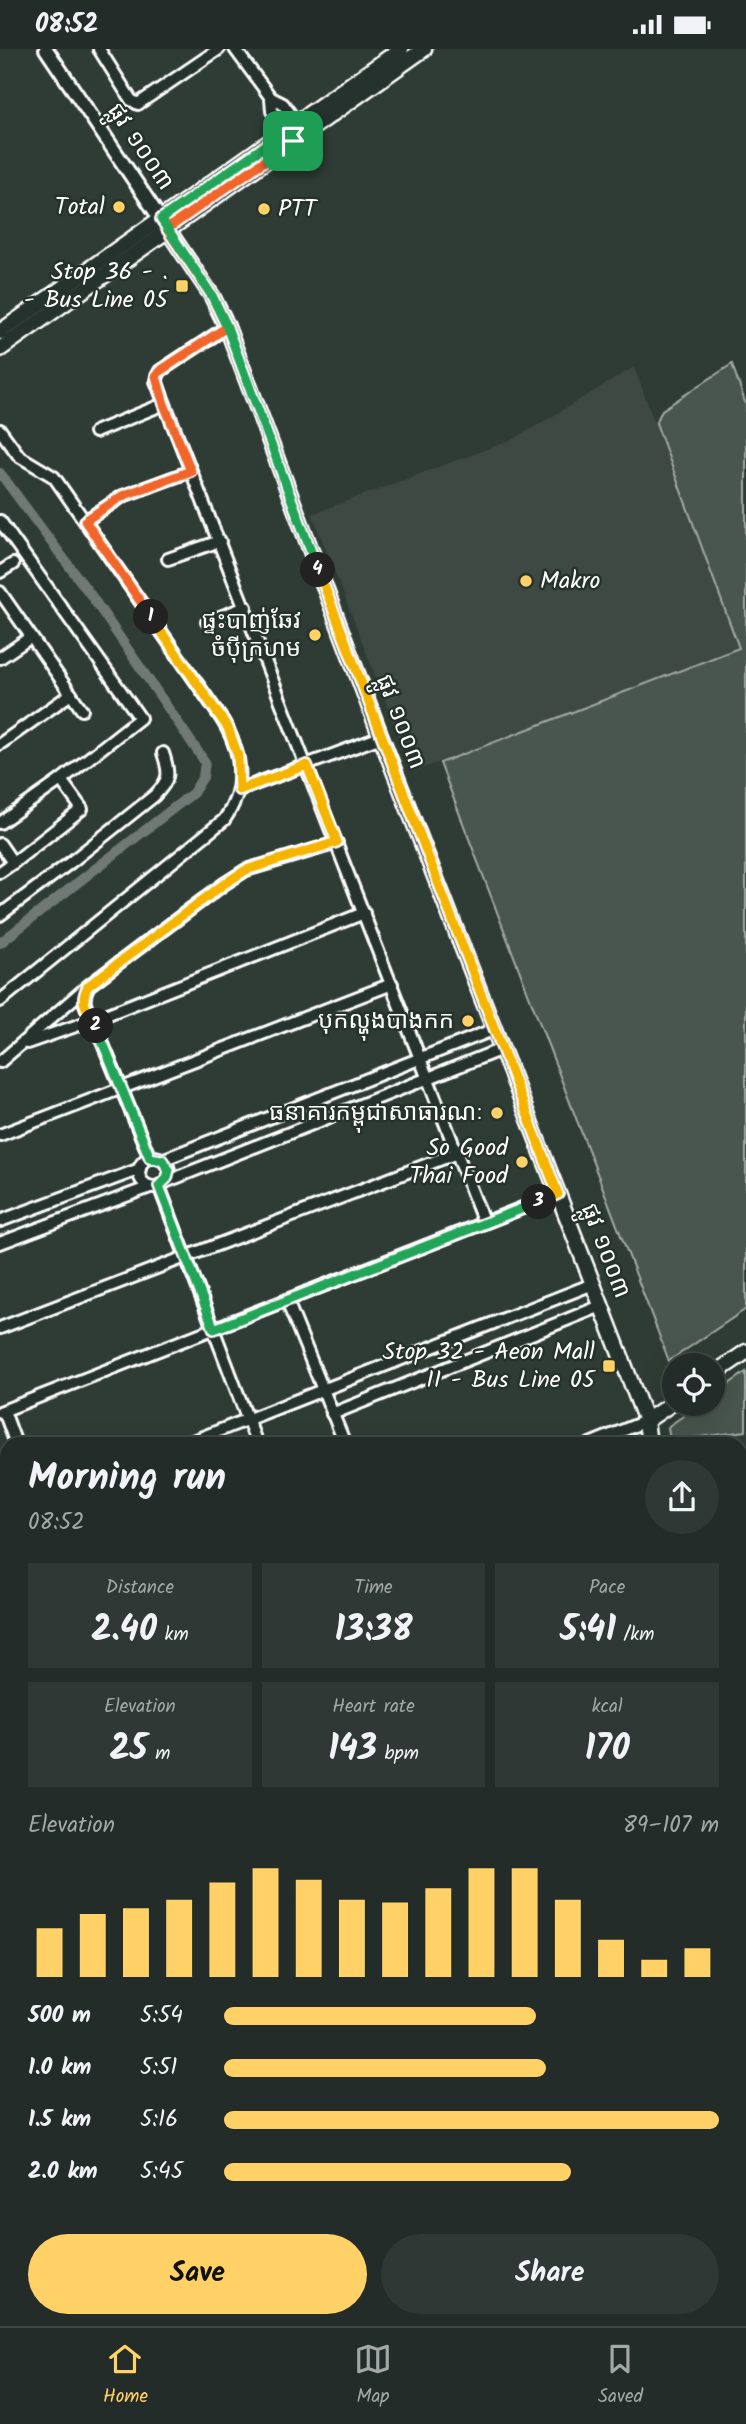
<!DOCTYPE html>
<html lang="en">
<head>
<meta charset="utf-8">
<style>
  :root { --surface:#232c28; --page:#2f3834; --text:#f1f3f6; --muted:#a3a7a8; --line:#404845; --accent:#ffd166 }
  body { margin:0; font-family:Kalam,"Noto Sans Khmer",sans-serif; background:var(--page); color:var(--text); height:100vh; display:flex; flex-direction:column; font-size:26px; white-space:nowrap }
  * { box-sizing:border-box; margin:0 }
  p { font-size:23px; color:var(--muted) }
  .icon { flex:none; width:38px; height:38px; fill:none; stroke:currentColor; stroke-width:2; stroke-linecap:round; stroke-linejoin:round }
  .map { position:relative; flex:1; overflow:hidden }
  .panel { position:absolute; left:0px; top:1388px; width:747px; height:891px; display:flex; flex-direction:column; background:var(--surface); border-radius:21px 21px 0 0; box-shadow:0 7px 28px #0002,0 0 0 2px var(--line) }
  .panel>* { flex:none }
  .fabs { position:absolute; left:662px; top:1304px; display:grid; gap:14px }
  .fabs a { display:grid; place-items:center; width:63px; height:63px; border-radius:50%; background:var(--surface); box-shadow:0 7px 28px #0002,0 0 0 2px var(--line); font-size:35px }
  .pin { position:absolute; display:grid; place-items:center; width:60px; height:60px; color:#fff; margin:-30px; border-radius:14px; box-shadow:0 4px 10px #0006 }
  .km { position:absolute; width:35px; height:35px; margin:-18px; border-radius:50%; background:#222; color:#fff; font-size:19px; line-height:35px; text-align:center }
  .round { display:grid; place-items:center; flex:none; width:74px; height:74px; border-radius:37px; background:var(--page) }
  .summary { display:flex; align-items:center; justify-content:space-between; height:119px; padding:0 28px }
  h1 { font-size:38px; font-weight:700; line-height:52px }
  .figures { display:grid; grid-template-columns:repeat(3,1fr); gap:10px; height:119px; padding:7px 28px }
  .figures div { display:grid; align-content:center; border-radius:0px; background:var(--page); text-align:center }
  .figures b { font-size:35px; font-weight:700 }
  .figures small { font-size:19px; font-weight:400 }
  .figures p { font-size:19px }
  .chart { height:196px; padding:14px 28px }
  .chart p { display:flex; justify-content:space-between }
  .chart svg { width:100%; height:126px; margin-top:7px; stroke:var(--accent); stroke-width:6 }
  .button { display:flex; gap:14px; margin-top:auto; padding:14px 28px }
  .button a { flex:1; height:80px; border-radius:42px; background:var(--accent); color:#111; font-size:28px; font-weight:700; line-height:80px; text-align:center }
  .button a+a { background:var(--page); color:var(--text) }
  ul { padding:0 28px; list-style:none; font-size:23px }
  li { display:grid; grid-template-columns:112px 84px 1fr; align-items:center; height:52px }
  li i { height:18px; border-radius:9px; background:var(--accent) }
  .status { display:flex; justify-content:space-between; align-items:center; height:49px; padding:0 35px; background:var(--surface); direction:ltr }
  .status svg { height:19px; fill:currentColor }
  .tabs { display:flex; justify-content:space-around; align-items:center; height:98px; border-top:2px solid var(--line); background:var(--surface); font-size:19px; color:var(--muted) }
  .tabs a { display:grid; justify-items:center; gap:4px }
  .tabs .on { color:var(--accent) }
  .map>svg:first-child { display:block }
  .built { fill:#3c4842 }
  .grass { fill:#4a544f; stroke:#a4aaa7; stroke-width:2 }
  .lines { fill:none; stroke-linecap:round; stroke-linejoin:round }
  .canal { stroke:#707975; stroke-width:10 }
  .minor-casing { stroke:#fff; stroke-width:16 }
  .tertiary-casing { stroke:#fff; stroke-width:18 }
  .secondary-casing { stroke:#fff; stroke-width:19 }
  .minor { stroke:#26332d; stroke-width:10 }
  .tertiary { stroke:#26332d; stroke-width:12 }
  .secondary { stroke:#26332d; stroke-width:14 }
  .split-1-casing { stroke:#fff; stroke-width:14 }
  .split-2-casing { stroke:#fff; stroke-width:14 }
  .split-3-casing { stroke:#fff; stroke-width:14 }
  .split-4-casing { stroke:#fff; stroke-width:14 }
  .split-5-casing { stroke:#fff; stroke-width:14 }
  .split-1 { stroke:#f0652b; stroke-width:9 }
  .split-2 { stroke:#f5b400; stroke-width:9 }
  .split-3 { stroke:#22a559; stroke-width:9 }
  .split-4 { stroke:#f5b400; stroke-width:9 }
  .split-5 { stroke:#22a559; stroke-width:9 }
  .poi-dot { fill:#ffd166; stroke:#26332d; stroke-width:2.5 }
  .labels { text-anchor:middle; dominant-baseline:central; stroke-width:5; stroke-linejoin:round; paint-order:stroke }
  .street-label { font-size:24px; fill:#fff; stroke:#26332d }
  .poi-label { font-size:24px; fill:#fff; stroke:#26332d; text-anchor:end }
</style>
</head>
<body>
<div class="status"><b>08:52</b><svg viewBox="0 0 49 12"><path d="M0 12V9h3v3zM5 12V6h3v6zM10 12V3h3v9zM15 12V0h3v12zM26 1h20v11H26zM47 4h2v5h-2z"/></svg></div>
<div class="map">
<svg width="746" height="2277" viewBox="0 0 746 2277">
  <rect width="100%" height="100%" fill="#2f3b35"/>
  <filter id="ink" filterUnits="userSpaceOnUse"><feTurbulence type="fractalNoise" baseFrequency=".0143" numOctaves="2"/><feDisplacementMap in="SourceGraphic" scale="14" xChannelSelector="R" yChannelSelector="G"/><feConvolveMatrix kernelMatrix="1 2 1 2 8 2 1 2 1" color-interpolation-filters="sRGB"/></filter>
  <g filter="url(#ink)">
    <polygon class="built" points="634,318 739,599 413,723 312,465 514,390"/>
    <g class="grass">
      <polygon points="732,315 746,356 746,1260 669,1312 440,714 739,599 656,374 662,361"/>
      <polygon points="746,1323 746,1382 670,1392 668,1378 670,1376 701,1355 712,1354 712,1347"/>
      <polygon points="7,1676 7,2036 0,2026 0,1679"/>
      <polygon points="162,2272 301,2272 302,2277 166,2277"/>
    </g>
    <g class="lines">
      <g class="canal">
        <polyline points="0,424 90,545 205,713 203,728 193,744 0,894"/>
        <polyline points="0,2067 7,2078"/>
        <polyline points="136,2272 140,2277"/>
      </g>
      <defs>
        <g id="minor">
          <polyline points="99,0 131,51 138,55 219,0"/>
          <polyline points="235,0 271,49 283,55 299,77"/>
          <polyline points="271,49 272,62 289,86"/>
          <polyline points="227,278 160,322 156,332 484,1174"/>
          <path d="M 0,381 L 19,407 L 54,428 L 219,666 C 241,699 249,736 224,771 L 0,952"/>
          <polyline points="95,383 164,355"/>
          <polyline points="0,472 140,669 61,731 0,774"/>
          <polyline points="85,472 123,447 191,422"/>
          <polyline points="168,510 220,492"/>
          <polyline points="0,523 13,515"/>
          <polyline points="0,543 82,661"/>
          <polyline points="207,573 246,558"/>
          <polyline points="0,609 31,588"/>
          <polyline points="0,695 71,645"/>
          <polyline points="239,741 381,688"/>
          <polyline points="0,795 13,814 82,760 61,731"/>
          <polyline points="0,823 13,814"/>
          <path d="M 0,866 L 71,813 L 154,747 C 170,731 170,725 163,704"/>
          <path d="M 88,938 C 81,952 86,959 93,971 L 150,1109"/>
          <polyline points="27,994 93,971 364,864"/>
          <polyline points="0,1013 88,937 224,835 246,821 337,794"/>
          <polyline points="0,1086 392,935"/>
          <circle cx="154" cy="1123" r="15"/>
          <polyline points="162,1111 495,980"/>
          <polyline points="165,1133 502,1000"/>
          <polyline points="159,1137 257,1395"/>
          <polyline points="0,1172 140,1120"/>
          <polyline points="0,1194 150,1138"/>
          <polyline points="287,1252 345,1395"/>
          <polyline points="0,1279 457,1104"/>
          <polyline points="4,1362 16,1395"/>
          <polyline points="0,1363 558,1145"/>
          <polyline points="332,1365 601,1257"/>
          <polyline points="185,1395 593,1235"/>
          <polyline points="590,1395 646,1372"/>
          <polyline points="0,1467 7,1465"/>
          <polyline points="0,1544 7,1541"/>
          <polyline points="0,1627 7,1624"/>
          <polyline points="740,2159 746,2158"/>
          <polyline points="407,2272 408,2277"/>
        </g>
        <polyline id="tertiary" points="46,0 165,177"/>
        <g id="secondary">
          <polyline points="167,180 212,247 227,278 379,683 646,1372 649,1395"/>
          <polyline points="0,283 401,0"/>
          <polyline points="0,300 424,0"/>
          <polyline points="712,1326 746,1303"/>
          <polyline points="646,1372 674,1353"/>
          <polyline points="740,2043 746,2085"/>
        </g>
      </defs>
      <use href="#minor" class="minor-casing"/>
      <use href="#tertiary" class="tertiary-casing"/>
      <use href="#secondary" class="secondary-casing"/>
      <use href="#minor" class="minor"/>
      <use href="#tertiary" class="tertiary"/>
      <use href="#secondary" class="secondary"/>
    </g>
  </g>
  <g class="lines" filter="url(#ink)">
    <defs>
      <polyline id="split-1" points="151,568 85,472 122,447 191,422 164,355 156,327 160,322 227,278 212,247 167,180 293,92"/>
      <path id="split-2" d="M 96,977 C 89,960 78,956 88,937 L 224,835 L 246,821 L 337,793 L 307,716 L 239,741 L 238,707 L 228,679 L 151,568"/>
      <polyline id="split-3" points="96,977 150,1109 162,1111 169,1121 167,1129 159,1137 214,1280 539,1153"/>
      <polyline id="split-4" points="318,521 558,1145 539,1153"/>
      <polyline id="split-5" points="293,92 286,82 161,170 212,247 227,278 318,521"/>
    </defs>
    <use href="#split-1" class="split-1-casing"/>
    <use href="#split-2" class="split-2-casing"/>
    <use href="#split-3" class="split-3-casing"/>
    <use href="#split-4" class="split-4-casing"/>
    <use href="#split-5" class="split-5-casing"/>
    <use href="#split-1" class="split-1"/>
    <use href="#split-2" class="split-2"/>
    <use href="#split-3" class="split-3"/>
    <use href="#split-4" class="split-4"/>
    <use href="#split-5" class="split-5"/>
  </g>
  <g class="poi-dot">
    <circle cx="119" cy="158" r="7"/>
    <circle cx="264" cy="160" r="7"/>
    <rect x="175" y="230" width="14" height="14" rx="3.5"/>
    <circle cx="526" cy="532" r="7"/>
    <circle cx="315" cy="586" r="7"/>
    <circle cx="468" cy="972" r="7"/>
    <circle cx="497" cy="1064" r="7"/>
    <circle cx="522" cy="1113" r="7"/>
    <rect x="602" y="1310" width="14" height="14" rx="3.5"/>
  </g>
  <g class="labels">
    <g class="street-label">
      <text transform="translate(140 98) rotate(56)">ផ្លូវ ១០០៣</text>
      <text transform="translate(400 673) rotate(69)">ផ្លូវ ១០០៣</text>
      <text transform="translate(605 1202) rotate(69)">ផ្លូវ ១០០៣</text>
    </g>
    <g class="poi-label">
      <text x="105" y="158">Total</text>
      <text x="278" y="160" text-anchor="start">PTT</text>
      <text x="168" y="223">Stop 36 - .<tspan x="168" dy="28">- Bus Line 05</tspan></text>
      <text x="540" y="532" text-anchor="start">Makro</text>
      <text x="301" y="572">ផ្ទះបាញ់ឆែវ<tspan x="301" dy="28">ចំប៉ីក្រហម</tspan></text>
      <text x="454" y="972">បុកល្ហុងបាងកក</text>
      <text x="483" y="1064">ធនាគារកម្ពុជាសាធារណៈ</text>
      <text x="508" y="1099">So Good<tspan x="508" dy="28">Thai Food</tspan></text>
      <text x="595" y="1303">Stop 32 - Aeon Mall<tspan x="595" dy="28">II - Bus Line 05</tspan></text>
    </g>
  </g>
</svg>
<div class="fabs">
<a><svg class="icon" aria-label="locate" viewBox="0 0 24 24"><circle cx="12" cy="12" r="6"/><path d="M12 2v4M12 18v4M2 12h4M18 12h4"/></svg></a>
</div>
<div class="pin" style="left:293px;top:92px;background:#1e9e55"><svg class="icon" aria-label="arrive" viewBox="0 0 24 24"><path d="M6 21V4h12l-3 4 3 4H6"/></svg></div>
<b class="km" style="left:151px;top:568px">1</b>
<b class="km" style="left:96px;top:977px">2</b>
<b class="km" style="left:539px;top:1153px">3</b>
<b class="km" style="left:318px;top:521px">4</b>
<section class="panel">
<div class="summary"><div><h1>Morning run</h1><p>08:52</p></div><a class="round"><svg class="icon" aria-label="share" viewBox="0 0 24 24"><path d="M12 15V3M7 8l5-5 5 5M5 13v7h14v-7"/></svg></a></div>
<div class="figures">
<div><p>Distance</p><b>2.40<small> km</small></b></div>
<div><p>Time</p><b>13:38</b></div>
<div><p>Pace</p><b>5:41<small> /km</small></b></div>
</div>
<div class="figures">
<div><p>Elevation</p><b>25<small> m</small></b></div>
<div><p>Heart rate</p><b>143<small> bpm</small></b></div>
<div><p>kcal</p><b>170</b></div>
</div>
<div class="chart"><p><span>Elevation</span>89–107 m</p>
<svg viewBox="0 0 160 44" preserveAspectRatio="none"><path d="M5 44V27M15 44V22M25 44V20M35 44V17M45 44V11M55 44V6M65 44V10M75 44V17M85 44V18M95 44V13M105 44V6M115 44V6M125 44V17M135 44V31M145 44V38M155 44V34"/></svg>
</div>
<ul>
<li><b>500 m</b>5:54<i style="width:63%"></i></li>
<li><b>1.0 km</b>5:51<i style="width:65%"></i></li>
<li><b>1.5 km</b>5:16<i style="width:100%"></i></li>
<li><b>2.0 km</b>5:45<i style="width:70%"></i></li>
</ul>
<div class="button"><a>Save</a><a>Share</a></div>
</section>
</div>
<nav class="tabs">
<a class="on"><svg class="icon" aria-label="home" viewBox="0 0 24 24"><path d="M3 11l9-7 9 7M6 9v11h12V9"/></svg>Home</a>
<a><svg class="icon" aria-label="map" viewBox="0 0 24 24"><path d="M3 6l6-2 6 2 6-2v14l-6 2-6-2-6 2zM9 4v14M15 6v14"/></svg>Map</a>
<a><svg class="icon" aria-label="saved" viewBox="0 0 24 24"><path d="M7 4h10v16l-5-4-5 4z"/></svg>Saved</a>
</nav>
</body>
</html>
